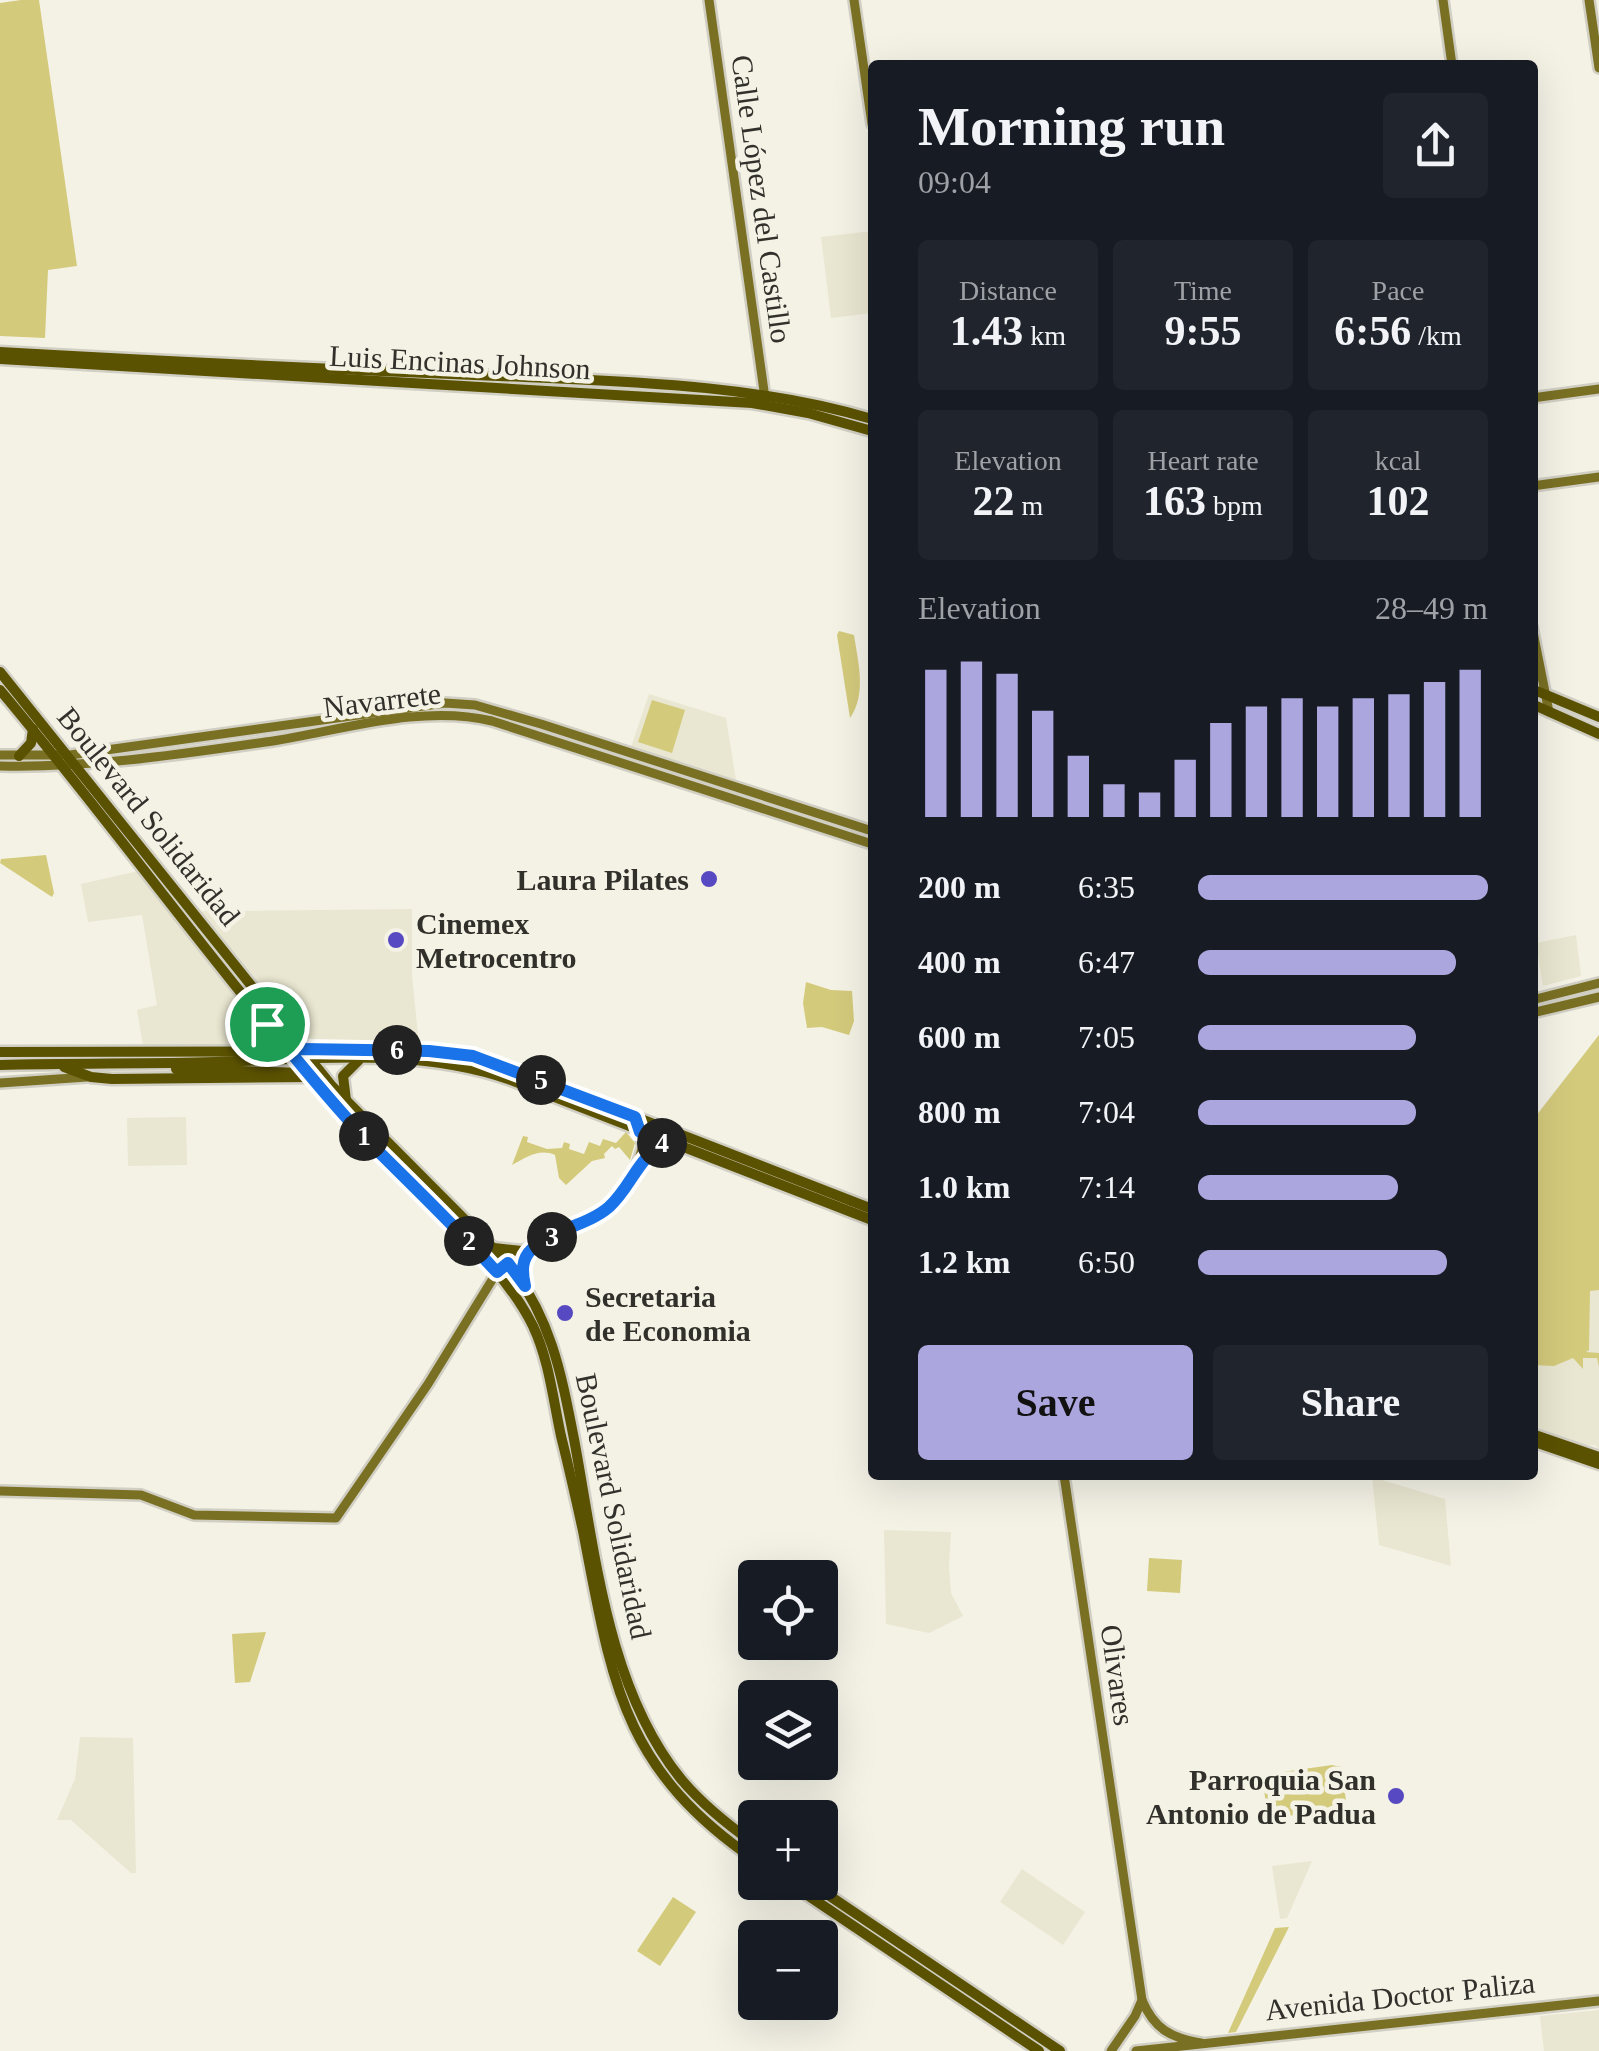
<!DOCTYPE html>
<html lang="en">
<head>
<meta charset="utf-8">
<style>
  :root { --surface:#171b24; --page:#20242c; --text:#f1f3f6; --muted:#9ea1a6; --accent:#aba6de }
  body { margin:0; font-family:"Times New Roman",serif; background:var(--page); color:var(--text); height:100vh; display:flex; flex-direction:column; font-size:38px; white-space:nowrap }
  * { box-sizing:border-box; margin:0 }
  p { font-size:32px; color:var(--muted) }
  .icon { flex:none; width:55px; height:55px; fill:none; stroke:currentColor; stroke-width:2; stroke-linecap:round; stroke-linejoin:round }
  .map { position:relative; flex:1; overflow:hidden }
  .details { position:absolute; left:868px; top:60px; width:670px; height:1420px; display:flex; flex-direction:column; background:var(--surface); border-radius:10px; box-shadow:0 10px 40px #0002 }
  .details>* { flex:none }
  .tools { position:absolute; left:738px; top:1560px; display:grid; gap:20px }
  .tools a { display:grid; place-items:center; width:100px; height:100px; border-radius:10px; background:var(--surface); box-shadow:0 10px 40px #0002; font-size:50px }
  .pin { position:absolute; display:grid; place-items:center; width:85px; height:85px; color:#fff; margin:-42px; border:5px solid #fff; border-radius:50%; box-shadow:0 2px 10px #0007 }
  .km { position:absolute; width:50px; height:50px; margin:-25px; border-radius:50%; background:#222; color:#fff; font-size:28px; line-height:50px; text-align:center }
  .round { display:grid; place-items:center; flex:none; width:105px; height:105px; border-radius:10px; background:var(--page) }
  .summary { display:flex; align-items:center; justify-content:space-between; height:170px; padding:0 50px }
  h1 { font-size:55px; font-weight:600; line-height:75px }
  .metrics { display:grid; grid-template-columns:repeat(3,1fr); gap:15px; height:170px; padding:10px 50px }
  .metrics div { display:grid; align-content:center; border-radius:10px; background:var(--page); text-align:center }
  .metrics b { font-size:42px; font-weight:600 }
  .metrics small { font-size:28px; font-weight:400 }
  .metrics p { font-size:28px }
  .chart { height:280px; padding:20px 50px }
  .chart p { display:flex; justify-content:space-between }
  .chart svg { width:100%; height:180px; margin-top:10px; stroke:var(--accent); stroke-width:6 }
  .button { display:flex; gap:20px; margin-top:auto; padding:20px 50px }
  .button a { flex:1; height:115px; border-radius:10px; background:var(--accent); color:#111; font-size:40px; font-weight:600; line-height:115px; text-align:center }
  .button a+a { background:var(--page); color:var(--text) }
  ul { padding:0 50px; list-style:none; font-size:32px }
  li { display:grid; grid-template-columns:160px 120px 1fr; align-items:center; height:75px }
  li i { height:25px; border-radius:12px; background:var(--accent) }
  .map>svg:first-child { display:block }
  .built { fill:#e9e7d1 }
  .green { fill:#d4ca7c }
  .lines { fill:none; stroke-linecap:round; stroke-linejoin:round }
  .secondary-casing { stroke:#d1cfc4; stroke-width:14 }
  .primary-casing { stroke:#d1cfc4; stroke-width:15 }
  .secondary { stroke:#7a7024; stroke-width:9 }
  .primary { stroke:#5b5201; stroke-width:10 }
  .route-casing { stroke:#fff; stroke-width:20 }
  .route { stroke:#1a73e8; stroke-width:12 }
  .poi-dot { fill:#5649c1; stroke:#f4f2e5; stroke-width:4 }
  .labels { text-anchor:middle; dominant-baseline:central; stroke-width:9; stroke-linejoin:round; paint-order:stroke }
  .street-label { font-size:30px; fill:#31302b; stroke:#f4f2e5 }
  .poi-label { font-size:30px; font-weight:bold; fill:#31302b; stroke:#f4f2e5; text-anchor:end }
</style>
</head>
<body>
<div class="map">
<svg width="1599" height="2051" viewBox="0 0 1599 2051">
  <rect width="100%" height="100%" fill="#f4f2e5"/>
  <g class="built">
    <polygon points="872,231 872,313 831,318 821,237"/>
    <polygon points="649,694 726,718 736,780 631,747"/>
    <polygon points="138,871 259,1027 263,1037 261,1041 256,1044 143,1045 137,1010 157,1005 142,915 88,922 81,884"/>
    <polygon points="202,894 218,894 223,911 412,909 412,976 419,1044 315,1041 301,1034 201,912 209,910 199,897"/>
    <polygon points="1576,935 1581,976 1543,986 1536,943"/>
    <polygon points="1599,1035 1599,1450 1595,1445 1581,1445 1533,1427 1532,1120"/>
    <polygon points="186,1117 187,1165 128,1166 127,1118"/>
    <polygon points="1372,1477 1445,1499 1451,1566 1379,1545"/>
    <polygon points="884,1530 951,1532 949,1566 951,1593 963,1616 929,1633 886,1624"/>
    <polygon points="80,1737 133,1738 136,1873 131,1873 71,1820 57,1820 75,1779"/>
    <polygon points="1312,1861 1287,1918 1280,1919 1272,1866"/>
    <polygon points="1022,1869 1085,1912 1063,1945 1000,1902"/>
    <polygon points="1599,2010 1599,2051 1544,2051 1540,2016"/>
  </g>
  <g class="green">
    <polygon points="21,0 39,0 77,266 48,270 45,338 0,336 0,3"/>
    <path d="M 839,631 L 854,635 C 858,662 867,694 850,718 L 837,635 Z"/>
    <polygon points="652,700 685,710 672,753 638,742"/>
    <polygon points="46,855 54,893 52,897 0,863 1,859"/>
    <polygon points="806,982 831,990 852,991 854,1021 849,1035 822,1027 807,1028 803,1003"/>
    <polygon points="1599,1035 1599,1290 1590,1291 1589,1350 1586,1352 1599,1353 1599,1367 1597,1358 1583,1358 1583,1369 1573,1358 1554,1366 1533,1365 1533,1120"/>
    <path d="M 626,1132 L 635,1143 L 630,1160 L 619,1147 L 615,1149 L 612,1146 L 604,1154 L 605,1158 L 592,1161 L 566,1185 L 559,1178 L 555,1155 C 538,1148 526,1158 512,1165 L 523,1136 L 528,1137 L 527,1142 L 547,1149 L 562,1148 L 564,1142 L 570,1144 L 569,1149 L 584,1154 L 589,1142 L 600,1146 L 603,1139 L 616,1143 Z"/>
    <polygon points="1149,1558 1182,1560 1180,1593 1147,1591"/>
    <polygon points="266,1632 250,1682 235,1683 232,1634"/>
    <polygon points="1332,1765 1341,1767 1347,1807 1268,1819 1262,1775"/>
    <polygon points="673,1897 696,1912 660,1966 637,1951"/>
    <polygon points="1289,1927 1236,2032 1228,2033 1275,1928"/>
  </g>
  <g class="lines">
    <defs>
      <g id="secondary">
        <polyline points="709,0 765,398"/>
        <polyline points="854,0 872,124"/>
        <polyline points="1443,0 1452,65"/>
        <polyline points="1589,0 1599,68"/>
        <polyline points="1532,398 1599,389"/>
        <polyline points="1532,486 1599,477"/>
        <polyline points="1532,627 1549,712"/>
        <polyline points="0,755 70,755 445,703 475,705 541,724 872,831"/>
        <path d="M 0,766 C 92,768 182,754 273,741 C 343,730 421,704 492,721 L 872,844"/>
        <polyline points="1532,1000 1599,983"/>
        <polyline points="1532,1013 1599,997"/>
        <polyline points="0,1083 87,1077"/>
        <polyline points="637,1165 643,1146 638,1127"/>
        <path d="M 1064,1475 L 1142,2000 C 1154,2029 1171,2038 1201,2043"/>
        <polyline points="0,1491 141,1495 194,1515 336,1518 428,1384 497,1272 522,1251 609,1207 636,1168 654,1149 666,1141"/>
        <polyline points="1111,2051 1135,2016 1142,2000"/>
        <polyline points="1136,2051 1599,2001"/>
      </g>
      <g id="primary">
        <path d="M 0,352 C 175,362 350,370 525,377 C 642,382 760,386 872,419"/>
        <polyline points="0,359 752,403 808,413 872,431"/>
        <path d="M 0,672 L 331,1085 L 508,1263 C 551,1318 561,1372 574,1439 C 595,1551 607,1688 681,1779 C 702,1804 728,1825 755,1844"/>
        <polyline points="1532,689 1599,717"/>
        <path d="M 0,690 C 112,823 213,966 328,1096 C 359,1132 393,1166 427,1200 C 466,1239 508,1276 533,1326 C 549,1360 553,1399 561,1436 C 569,1468 576,1499 583,1531 C 612,1680 620,1767 755,1860"/>
        <polyline points="1532,704 1599,734"/>
        <polyline points="19,756 31,743 33,729"/>
        <polyline points="0,1052 429,1051 456,1053 497,1063 872,1209"/>
        <path d="M 0,1065 C 72,1063 143,1064 215,1062 C 313,1059 418,1047 511,1080 L 872,1220"/>
        <polyline points="64,1067 91,1077 112,1079 311,1077"/>
        <polyline points="176,1069 304,1073"/>
        <polyline points="346,1100 343,1076 359,1060"/>
        <polyline points="494,1248 522,1251"/>
        <polyline points="524,1280 522,1266 533,1247"/>
        <polyline points="1532,1434 1599,1457"/>
        <polyline points="1532,1441 1599,1464"/>
        <polyline points="788,1882 1039,2051"/>
        <polyline points="809,1882 1060,2051"/>
      </g>
    </defs>
    <use href="#secondary" class="secondary-casing"/>
    <use href="#primary" class="primary-casing"/>
    <use href="#secondary" class="secondary"/>
    <use href="#primary" class="primary"/>
  </g>
  <g class="lines">
    <defs>
      <path id="route" d="M 267,1024 C 300,1063 332,1104 368,1141 C 410,1183 453,1224 493,1268 L 497,1272 L 508,1263 L 525,1286 C 522,1272 521,1259 532,1249 C 552,1229 587,1226 609,1207 C 631,1187 638,1157 666,1142 L 640,1132 L 635,1117 L 473,1056 L 429,1051 L 302,1049 L 258,1050 L 267,1040 L 267,1024"/>
    </defs>
    <use href="#route" class="route-casing"/>
    <use href="#route" class="route"/>
  </g>
  <g class="poi-dot">
    <circle cx="709" cy="879" r="10"/>
    <circle cx="396" cy="940" r="10"/>
    <circle cx="565" cy="1313" r="10"/>
    <circle cx="1396" cy="1796" r="10"/>
  </g>
  <g class="labels">
    <g class="street-label">
      <text transform="translate(762 199) rotate(82)">Calle López del Castillo</text>
      <text transform="translate(460 362) rotate(3)">Luis Encinas Johnson</text>
      <text transform="translate(382 700) rotate(-7)">Navarrete</text>
      <text transform="translate(149 816) rotate(51)">Boulevard Solidaridad</text>
      <text transform="translate(614 1506) rotate(78)">Boulevard Solidaridad</text>
      <text transform="translate(1118 1675) rotate(82)">Olivares</text>
      <text transform="translate(1400 1996) rotate(-6)">Avenida Doctor Paliza</text>
    </g>
    <g class="poi-label">
      <text x="689" y="879">Laura Pilates</text>
      <text x="416" y="923" text-anchor="start">Cinemex<tspan x="416" dy="34">Metrocentro</tspan></text>
      <text x="585" y="1296" text-anchor="start">Secretaria<tspan x="585" dy="34">de Economia</tspan></text>
      <text x="1376" y="1779">Parroquia San<tspan x="1376" dy="34">Antonio de Padua</tspan></text>
    </g>
  </g>
</svg>
<div class="tools">
<a><svg class="icon" aria-label="locate" viewBox="0 0 24 24"><circle cx="12" cy="12" r="6"/><path d="M12 2v4M12 18v4M2 12h4M18 12h4"/></svg></a>
<a><svg class="icon" aria-label="layers" viewBox="0 0 24 24"><path d="M12 4l9 5-9 5-9-5zM3 14l9 5 9-5"/></svg></a>
<a>+</a>
<a>−</a>
</div>
<div class="pin" style="left:267px;top:1024px;background:#1e9e55"><svg class="icon" aria-label="arrive" viewBox="0 0 24 24"><path d="M6 21V4h12l-3 4 3 4H6"/></svg></div>
<b class="km" style="left:364px;top:1136px">1</b>
<b class="km" style="left:469px;top:1241px">2</b>
<b class="km" style="left:552px;top:1237px">3</b>
<b class="km" style="left:662px;top:1143px">4</b>
<b class="km" style="left:541px;top:1080px">5</b>
<b class="km" style="left:397px;top:1050px">6</b>
<section class="details">
<div class="summary"><div><h1>Morning run</h1><p>09:04</p></div><a class="round"><svg class="icon" aria-label="share" viewBox="0 0 24 24"><path d="M12 15V3M7 8l5-5 5 5M5 13v7h14v-7"/></svg></a></div>
<div class="metrics">
<div><p>Distance</p><b>1.43<small> km</small></b></div>
<div><p>Time</p><b>9:55</b></div>
<div><p>Pace</p><b>6:56<small> /km</small></b></div>
</div>
<div class="metrics">
<div><p>Elevation</p><b>22<small> m</small></b></div>
<div><p>Heart rate</p><b>163<small> bpm</small></b></div>
<div><p>kcal</p><b>102</b></div>
</div>
<div class="chart"><p><span>Elevation</span>28–49 m</p>
<svg viewBox="0 0 160 44" preserveAspectRatio="none"><path d="M5 44V8M15 44V6M25 44V9M35 44V18M45 44V29M55 44V36M65 44V38M75 44V30M85 44V21M95 44V17M105 44V15M115 44V17M125 44V15M135 44V14M145 44V11M155 44V8"/></svg>
</div>
<ul>
<li><b>200 m</b>6:35<i style="width:100%"></i></li>
<li><b>400 m</b>6:47<i style="width:89%"></i></li>
<li><b>600 m</b>7:05<i style="width:75%"></i></li>
<li><b>800 m</b>7:04<i style="width:75%"></i></li>
<li><b>1.0 km</b>7:14<i style="width:69%"></i></li>
<li><b>1.2 km</b>6:50<i style="width:86%"></i></li>
</ul>
<div class="button"><a>Save</a><a>Share</a></div>
</section>
</div>
</body>
</html>
